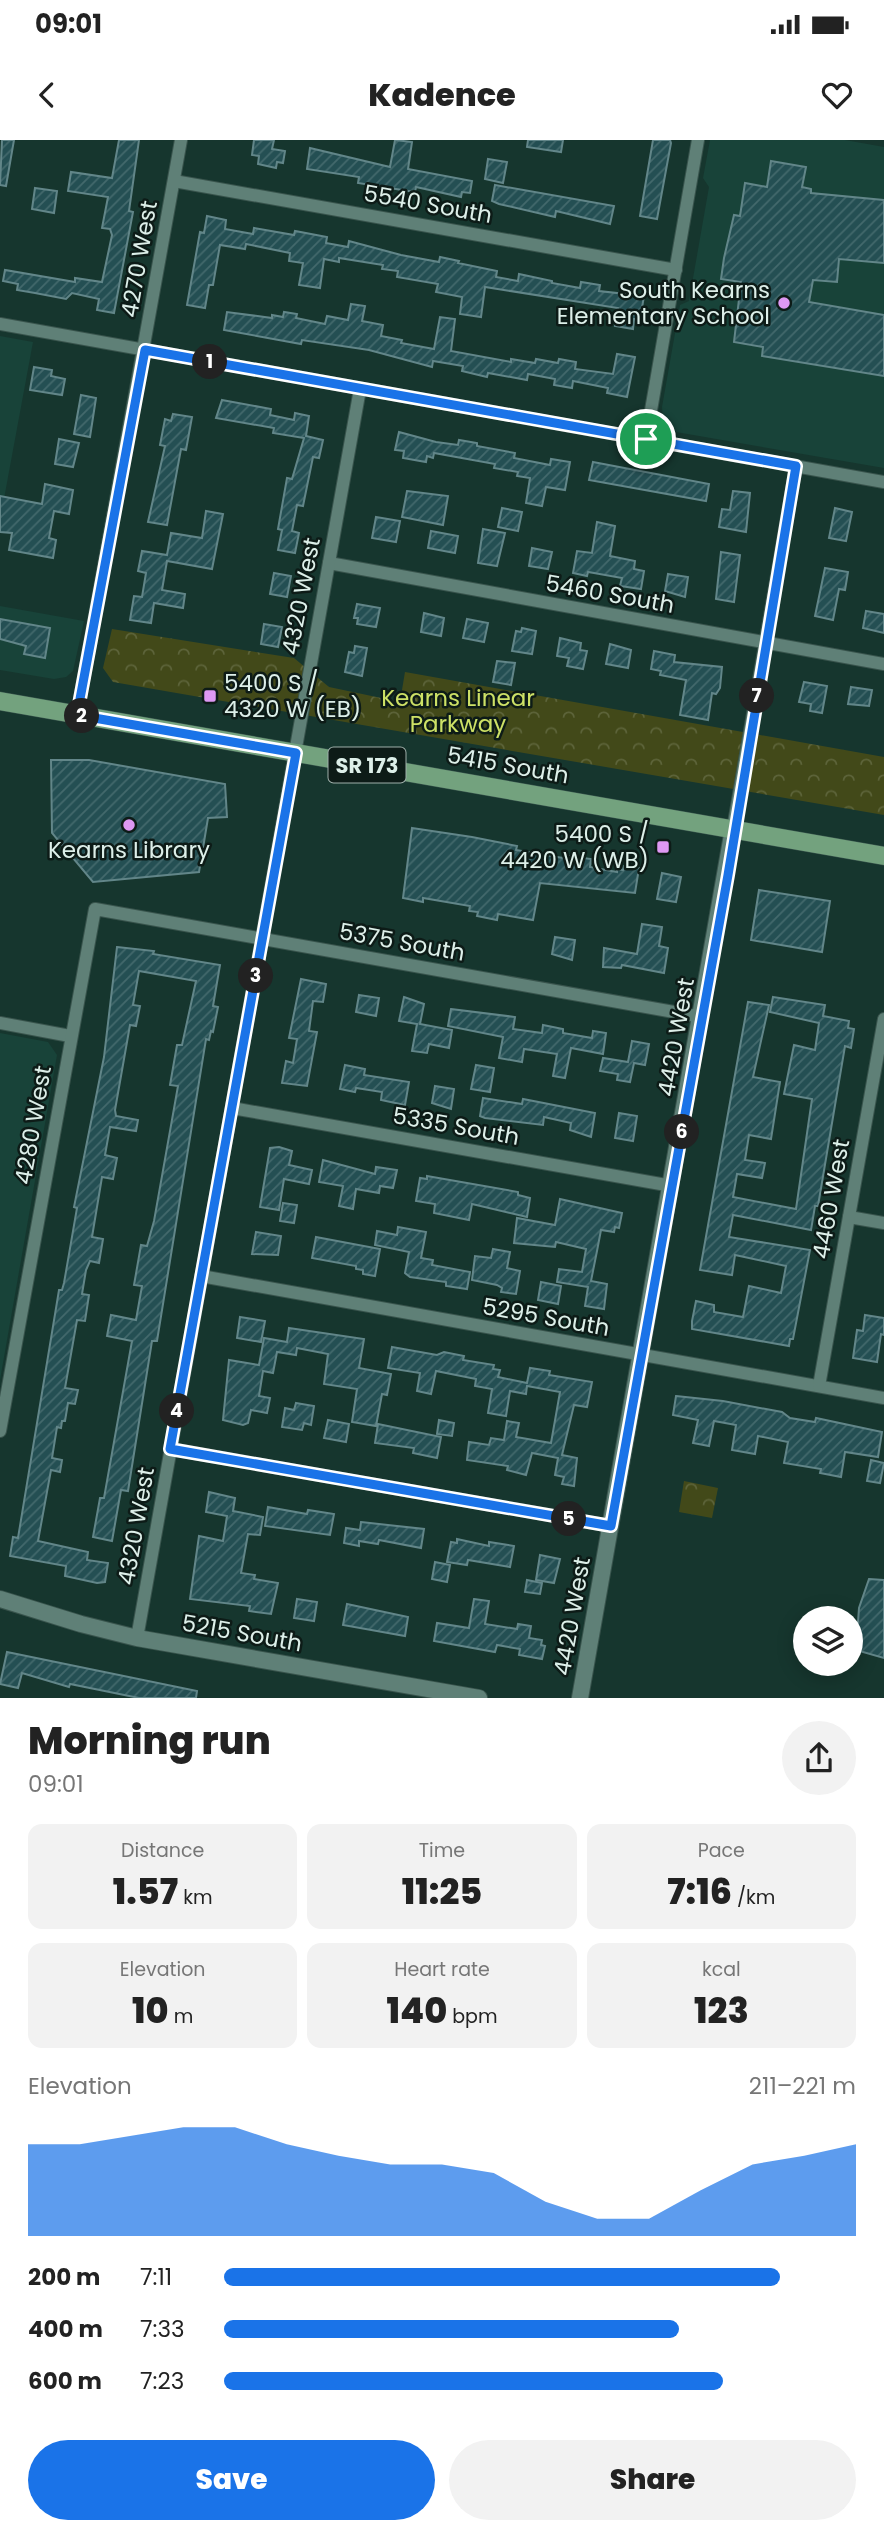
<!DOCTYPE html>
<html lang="en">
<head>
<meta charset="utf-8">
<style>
  :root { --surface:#fff; --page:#f2f2f2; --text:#222; --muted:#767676; --accent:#1a73e8 }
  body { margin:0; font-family:Poppins,sans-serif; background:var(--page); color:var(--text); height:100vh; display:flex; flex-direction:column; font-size:26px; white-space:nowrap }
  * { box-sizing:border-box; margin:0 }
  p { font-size:23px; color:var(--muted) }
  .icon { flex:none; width:38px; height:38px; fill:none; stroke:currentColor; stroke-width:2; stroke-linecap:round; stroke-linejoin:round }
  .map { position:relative; height:1558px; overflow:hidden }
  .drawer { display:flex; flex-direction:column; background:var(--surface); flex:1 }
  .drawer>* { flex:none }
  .fabs { position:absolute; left:793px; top:1466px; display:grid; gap:14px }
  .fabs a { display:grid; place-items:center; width:70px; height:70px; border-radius:50%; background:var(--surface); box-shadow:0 4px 18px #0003; font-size:35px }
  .pin { position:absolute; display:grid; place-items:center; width:60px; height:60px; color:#fff; margin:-30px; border:4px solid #fff; border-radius:50%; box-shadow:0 2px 7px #0007 }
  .km { position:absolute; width:35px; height:35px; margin:-18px; border-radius:50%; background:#222; color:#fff; font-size:19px; line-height:35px; text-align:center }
  .round { display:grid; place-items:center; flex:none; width:74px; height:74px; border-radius:37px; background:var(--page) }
  .headline { display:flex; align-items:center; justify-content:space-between; height:119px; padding:0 28px }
  h1 { font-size:38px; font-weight:800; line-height:52px }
  .figures { display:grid; grid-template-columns:repeat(3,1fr); gap:10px; height:119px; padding:7px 28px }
  .figures div { display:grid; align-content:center; border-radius:14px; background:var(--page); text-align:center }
  .figures b { font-size:35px; font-weight:800 }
  .figures small { font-size:19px; font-weight:400 }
  .figures p { font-size:19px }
  .chart { height:196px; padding:14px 28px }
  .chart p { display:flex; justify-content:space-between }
  .chart svg { width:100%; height:126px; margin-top:7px; fill:var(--accent); opacity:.7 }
  .button { display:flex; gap:14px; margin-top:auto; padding:14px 28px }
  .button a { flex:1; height:80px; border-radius:42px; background:var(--accent); color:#fff; font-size:28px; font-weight:800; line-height:80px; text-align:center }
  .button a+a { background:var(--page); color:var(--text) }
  ul { padding:0 28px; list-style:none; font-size:23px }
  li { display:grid; grid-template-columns:112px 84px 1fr; align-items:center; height:52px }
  li i { height:18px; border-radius:9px; background:var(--accent) }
  .status { display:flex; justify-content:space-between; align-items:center; height:49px; padding:0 35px; background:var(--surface); direction:ltr }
  .status svg { height:19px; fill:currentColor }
  header { display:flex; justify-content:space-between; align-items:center; height:91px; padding:0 28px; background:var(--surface); font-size:32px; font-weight:800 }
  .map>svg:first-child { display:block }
  .built { fill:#184339 }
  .park { fill:url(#park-crowns) }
  .building { fill:url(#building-hatch); stroke:#628689; stroke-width:2 }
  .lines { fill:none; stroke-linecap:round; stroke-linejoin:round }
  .minor-casing { stroke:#39544d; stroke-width:14 }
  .tertiary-casing { stroke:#39544d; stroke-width:18 }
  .primary-casing { stroke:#39544d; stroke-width:19 }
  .minor { stroke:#5f8077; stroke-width:12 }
  .tertiary { stroke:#5f8077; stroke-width:16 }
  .primary { stroke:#73a27e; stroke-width:18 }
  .route-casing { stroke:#fff; stroke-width:14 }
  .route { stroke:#1a73e8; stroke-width:9 }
  .poi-dot { fill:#de98f3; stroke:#0d1b17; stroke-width:2.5 }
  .labels { text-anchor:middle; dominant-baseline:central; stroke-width:5; stroke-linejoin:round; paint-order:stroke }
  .shield { fill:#0d1b17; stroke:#9fafaa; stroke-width:2 }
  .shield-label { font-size:21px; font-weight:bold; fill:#ddefe9 }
  .street-label { font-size:23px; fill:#ddefe9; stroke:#0d1b17 }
  .poi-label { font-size:23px; fill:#ddefe9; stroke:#0d1b17; text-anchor:end }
  .park-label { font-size:23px; fill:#cde166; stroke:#0d1b17 }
</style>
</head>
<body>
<div class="status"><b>09:01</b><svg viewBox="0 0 49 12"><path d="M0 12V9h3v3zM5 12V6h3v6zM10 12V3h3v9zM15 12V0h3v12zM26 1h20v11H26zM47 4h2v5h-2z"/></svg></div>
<header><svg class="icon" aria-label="back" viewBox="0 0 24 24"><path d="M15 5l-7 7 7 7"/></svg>Kadence<svg class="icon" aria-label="heart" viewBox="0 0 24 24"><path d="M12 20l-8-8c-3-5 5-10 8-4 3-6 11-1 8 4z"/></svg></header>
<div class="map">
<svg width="884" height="1558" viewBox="0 0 884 1558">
  <defs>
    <pattern id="park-crowns" width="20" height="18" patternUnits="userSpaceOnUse" patternTransform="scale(1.75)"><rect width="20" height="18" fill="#424919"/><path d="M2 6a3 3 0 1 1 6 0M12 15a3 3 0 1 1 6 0" fill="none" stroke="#5d643a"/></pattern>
    <pattern id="building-hatch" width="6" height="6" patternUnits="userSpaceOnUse" patternTransform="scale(1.75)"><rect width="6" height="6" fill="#244f53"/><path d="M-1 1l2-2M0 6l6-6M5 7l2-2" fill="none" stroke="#43696c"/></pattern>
  </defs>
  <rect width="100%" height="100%" fill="#16362e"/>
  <g class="built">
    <polygon points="710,0 845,0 884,7 884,328 676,292 663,279 662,267 680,165 689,161 709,47 703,38"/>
    <polygon points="0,196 33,202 1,375 0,375"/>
    <polygon points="0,466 84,481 73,531 66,537 54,539 0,530"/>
    <polygon points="0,893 48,902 57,915 0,1240"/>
  </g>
  <g class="park">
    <polygon points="112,489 294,518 329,547 400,562 405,532 884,617 884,675 113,542 103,528"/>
    <polygon points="684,1341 718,1348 712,1378 679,1372"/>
  </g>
  <g class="building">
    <polygon points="2,0 14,0 6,46 0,45"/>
    <polygon points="119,0 139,0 129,71 133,72 114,173 97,170 99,159 72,153 66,159 35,153 17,150 18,144 3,141 5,130 75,142 75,138 102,142 112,95 110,89 102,88 108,57 68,51 71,32 112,38"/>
    <polygon points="254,0 274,0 272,9 285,11 283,23 277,22 276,28 258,24 259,16 252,15"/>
    <polygon points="395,0 412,2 408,29 472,41 470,53 462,52 461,57 416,47 415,52 358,43 359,37 307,29 310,8 390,27"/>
    <polygon points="528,0 563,0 561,12 527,7"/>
    <polygon points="653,0 670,0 671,3 657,79 640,76"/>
    <polygon points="488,19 507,22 503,43 485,39"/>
    <polygon points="771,21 806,27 802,47 811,49 811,53 884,60 884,123 839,119 837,142 813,140 809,162 884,175 884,236 762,216 763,207 734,202 741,142 721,139 724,118 734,75 740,76 745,43 767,47"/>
    <polygon points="495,45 614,66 610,84 556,71 555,77 499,64 492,61"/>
    <polygon points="35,48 57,51 54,73 32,69"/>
    <polygon points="207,76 226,80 225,89 253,94 254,88 294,95 295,91 327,97 326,103 348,107 349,101 401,115 439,122 440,117 459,121 458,123 497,131 496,137 518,141 519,134 552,141 552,143 580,148 581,142 600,145 599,151 644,156 640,180 634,179 633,189 615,186 618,168 485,147 481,177 460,174 462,157 436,152 438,144 397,137 398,131 382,129 383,125 339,118 339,122 324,119 320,148 299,145 303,123 289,121 290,113 246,104 245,109 220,105 213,145 209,145 205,168 187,165 200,92 204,93"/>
    <polygon points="351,164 365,166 362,181 383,185 381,196 402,200 401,203 434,209 440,177 455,179 451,211 511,222 511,219 535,223 536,219 558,223 559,219 576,222 575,229 613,234 617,214 635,217 627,257 607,253 608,248 573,241 572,248 554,245 555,239 528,234 527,240 488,233 487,237 462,231 463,226 433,221 432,227 369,210 302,200 301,204 224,190 227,172 272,178 272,175 283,177 284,172 297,174 296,178 325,184 327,176 348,180"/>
    <polygon points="34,227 52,230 51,236 65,239 62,255 30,250"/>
    <polygon points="81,255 96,258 90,297 74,294"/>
    <polygon points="222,260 271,269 270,275 294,280 295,273 309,276 306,296 323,300 319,318 313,317 303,366 297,365 292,391 299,393 295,413 278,410 282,390 278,389 287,338 292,339 304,298 273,293 274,288 216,278"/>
    <polygon points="173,274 192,277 186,310 181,309 167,385 148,382 165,306 160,305 165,279 171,281"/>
    <polygon points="399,292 436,302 458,305 459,300 477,303 477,306 515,313 514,318 550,325 551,319 570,322 565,350 546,347 542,366 526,363 530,338 517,336 518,332 494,328 495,324 434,313 433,318 427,316 426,322 403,318 404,311 395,310"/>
    <polygon points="59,299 79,303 73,327 55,324"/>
    <polygon points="593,322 709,344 706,361 589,340"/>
    <polygon points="45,344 73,350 69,374 54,371 49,398 56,400 53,418 9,410 12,393 0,392 0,356 42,364"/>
    <polygon points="407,351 448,356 443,385 402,377"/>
    <polygon points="733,351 750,353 746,392 719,387 722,369 730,370"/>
    <polygon points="502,368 522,372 518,391 498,387"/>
    <polygon points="835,368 852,372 846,401 829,398"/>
    <polygon points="206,371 223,374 212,429 167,421 162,450 185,454 183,468 154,463 151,483 130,480 134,456 142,457 146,433 138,431 142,411 167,415 171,393 202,398"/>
    <polygon points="376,377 400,381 396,402 372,398"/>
    <polygon points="597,382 615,386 610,416 635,421 634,429 644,431 641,449 620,446 622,438 594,433 588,432 587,436 573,433 577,411 592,413"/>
    <polygon points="483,389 505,393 497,426 478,423"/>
    <polygon points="431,391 458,396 455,413 428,408"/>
    <polygon points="532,408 552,412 548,429 529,426"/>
    <polygon points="721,412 740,415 734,462 716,459"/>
    <polygon points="825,428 848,432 845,450 839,449 833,480 815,476"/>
    <polygon points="274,433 291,436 287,457 270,454"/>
    <polygon points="668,434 688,437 685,457 665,451"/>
    <polygon points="357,464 380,468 376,487 357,484 358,478 354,478"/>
    <polygon points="866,471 884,474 884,493 863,488"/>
    <polygon points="424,473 444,478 441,496 421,492"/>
    <polygon points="0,479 50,488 45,518 24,514 26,506 0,499"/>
    <polygon points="467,479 488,483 484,502 463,498"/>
    <polygon points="264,484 282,487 278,507 261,504"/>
    <polygon points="522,488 536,491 532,514 512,511 516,491 521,492"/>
    <polygon points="560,498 581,503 580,510 587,511 583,529 567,526 569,518 557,516"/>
    <polygon points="610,504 631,510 628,528 606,524"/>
    <polygon points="355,506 367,508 362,536 345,532 349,512 354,513"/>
    <polygon points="654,511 675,515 674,522 722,527 720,548 716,554 712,553 708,580 680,575 686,540 660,535 661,531 651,529"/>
    <polygon points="497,521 515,523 511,545 493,542"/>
    <polygon points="804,542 827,546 822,573 810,571 811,564 799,562"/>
    <polygon points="851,547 872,550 869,566 848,564"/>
    <polygon points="51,620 89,620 225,644 227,677 208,678 199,732 93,742 52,693"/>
    <polygon points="412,688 472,697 517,706 516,710 569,719 569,716 591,719 590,727 617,732 617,729 623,730 624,726 639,728 635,753 540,743 533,780 498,774 497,780 477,776 478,772 469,771 470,766 423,758 423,762 403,758"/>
    <polygon points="662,733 681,737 676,762 657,759"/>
    <polygon points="759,750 830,761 822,812 751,800"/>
    <polygon points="642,784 662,787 659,806 668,808 664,833 622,825 621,828 603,827 604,808 637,814"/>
    <polygon points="555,797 575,800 572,820 552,814"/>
    <polygon points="117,807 154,811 153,814 220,825 213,866 218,867 213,892 211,891 209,900 206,899 157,1201 152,1201 128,1351 121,1350 112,1401 93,1397 100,1358 104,1358 132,1201 107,1196 111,1175 136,1180 142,1146 134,1145 141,1105 147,1106 154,1081 178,946 170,945 177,905 182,905 196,841 139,831 133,865 140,866 136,886 130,885 115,970 116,976 138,980 136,991 110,987 105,1015 117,1018 113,1039 102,1037 92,1097 103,1099 99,1123 90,1121 86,1130 82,1154 89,1155 85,1181 77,1180 65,1248 78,1250 75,1264 68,1263 65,1281 62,1281 61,1288 57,1287 52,1318 62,1320 60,1332 51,1330 38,1401 88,1412 87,1420 108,1423 105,1442 97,1443 65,1436 66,1426 10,1416 13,1397 18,1398 59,1150 62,1150 64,1143 77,1068 74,1067 104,917"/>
    <polygon points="301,839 326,844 323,862 313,861 309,891 317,892 307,946 282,943 286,921 293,923 297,899 289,898"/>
    <polygon points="359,855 379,858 376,876 356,872"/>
    <polygon points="404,857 424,864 420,884 452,890 449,908 429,904 427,913 412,911 417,884 399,881"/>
    <polygon points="773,857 825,865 823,876 849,881 848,888 854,889 851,908 845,906 818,1066 815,1066 811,1090 733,1075 729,1097 810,1110 793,1199 790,1199 789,1206 692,1189 692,1181 696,1161 714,1165 714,1172 743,1177 749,1146 781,1153 786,1126 735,1115 732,1135 700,1130 748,862 769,865 753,937 780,942 771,999 749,995 745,1020 765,1023 762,1038 737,1034 733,1057 796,1069 812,959 784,954 794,905 815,910 819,883 770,872"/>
    <polygon points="451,869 515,877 513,889 542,893 543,885 563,889 563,893 592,898 593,891 606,893 603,914 571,908 565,938 553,936 557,914 524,909 522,922 499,918 503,897 448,886"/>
    <polygon points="632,901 649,904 645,925 634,923 630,942 617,940 618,934 600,931 603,918 628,922"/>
    <polygon points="345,925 365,929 364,935 409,942 405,965 381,960 382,952 356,948 355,952 340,949"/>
    <polygon points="476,925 494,928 490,952 471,949"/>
    <polygon points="435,946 454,949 451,969 432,963"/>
    <polygon points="483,958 522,964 523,959 595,973 591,997 570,990 571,983 544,977 543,985 485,978 480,976"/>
    <polygon points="619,973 637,976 633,1001 615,998"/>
    <polygon points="279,1007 292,1011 289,1025 312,1030 309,1044 284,1039 279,1070 260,1067 270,1008"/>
    <polygon points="323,1020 375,1034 376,1027 397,1030 393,1048 380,1046 379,1053 356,1049 353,1069 339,1066 343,1046 319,1042"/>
    <polygon points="427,1036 518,1052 518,1055 530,1058 527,1077 472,1064 469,1080 434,1073 435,1064 416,1061 420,1038 427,1039"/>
    <polygon points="560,1059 622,1073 619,1088 615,1087 614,1092 601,1090 597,1111 591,1141 607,1144 604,1169 585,1166 588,1147 557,1142 559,1129 582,1132 586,1109 556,1102 555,1107 514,1103 517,1078 555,1085"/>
    <polygon points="283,1063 297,1065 294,1083 280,1081"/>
    <polygon points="398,1087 426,1092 421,1118 433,1120 432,1125 470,1132 467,1149 446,1146 446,1142 410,1137 405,1133 409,1112 375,1105 377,1091 397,1095"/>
    <polygon points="256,1092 281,1096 278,1115 252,1114"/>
    <polygon points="316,1097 380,1109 375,1136 363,1134 363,1130 356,1129 356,1126 312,1118"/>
    <polygon points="493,1109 510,1112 507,1128 520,1131 516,1154 501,1152 502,1148 497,1145 472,1140 475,1116 491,1118"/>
    <polygon points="541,1142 561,1146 558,1164 538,1160"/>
    <polygon points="865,1175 884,1178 884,1195 881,1194 877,1222 853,1218 857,1190 863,1191"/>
    <polygon points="240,1177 265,1181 261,1202 237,1198"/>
    <polygon points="289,1188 364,1199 359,1228 391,1234 387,1255 382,1254 376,1286 352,1282 357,1249 324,1244 328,1214 297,1208 296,1215 277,1212 273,1233 263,1231 259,1256 270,1258 267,1273 251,1270 248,1283 243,1285 223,1280 229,1220 259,1225 264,1198 287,1202"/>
    <polygon points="392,1207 437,1215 444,1212 464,1216 463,1220 494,1225 493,1229 500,1230 498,1237 527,1243 530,1228 550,1231 549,1235 592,1242 587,1267 574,1265 562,1315 577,1318 574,1346 562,1344 564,1337 555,1335 558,1318 532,1313 526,1335 507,1330 508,1326 467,1320 469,1302 489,1305 491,1298 504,1300 507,1281 519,1283 516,1297 551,1303 560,1252 527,1246 526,1254 510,1251 506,1276 488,1273 492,1249 475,1246 476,1239 436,1231 431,1254 417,1251 420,1233 388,1228"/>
    <polygon points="676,1256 723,1261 782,1272 790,1278 815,1282 816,1278 882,1292 878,1317 845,1312 841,1337 820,1333 821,1329 784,1323 788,1302 758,1296 755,1314 732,1310 736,1285 714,1281 709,1306 693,1303 698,1280 673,1275"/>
    <polygon points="296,1263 314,1266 311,1285 304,1283 302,1290 282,1287 285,1268 294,1270"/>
    <polygon points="328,1280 349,1284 346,1302 324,1298"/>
    <polygon points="439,1280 454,1283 452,1296 437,1294"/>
    <polygon points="378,1284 441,1297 437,1318 413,1313 414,1308 375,1303"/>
    <polygon points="871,1320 884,1323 880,1343 867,1341"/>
    <polygon points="209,1352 235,1358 233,1371 263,1377 260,1395 248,1394 241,1433 255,1435 254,1439 278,1443 271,1474 249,1471 250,1466 190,1459 199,1396 223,1401 227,1376 206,1372"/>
    <polygon points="268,1367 307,1374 308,1370 334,1374 330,1395 265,1386"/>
    <polygon points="361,1382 424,1389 421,1408 379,1400 378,1404 359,1401 359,1406 344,1403 346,1388 360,1390"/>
    <polygon points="457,1399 489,1406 489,1402 514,1406 510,1427 468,1420 467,1425 447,1422 451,1402 457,1403"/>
    <polygon points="540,1415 560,1419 554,1443 536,1440"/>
    <polygon points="435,1422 450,1425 447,1442 432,1439"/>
    <polygon points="869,1439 884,1440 884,1518 856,1510 859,1468"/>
    <polygon points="527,1440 542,1443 540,1454 525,1452"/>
    <polygon points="297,1459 317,1462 314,1481 294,1478"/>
    <polygon points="474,1459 489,1461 485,1484 517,1489 518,1484 531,1486 529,1498 542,1500 541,1505 545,1506 542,1519 519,1515 520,1509 497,1505 495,1512 434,1501 437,1483 469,1488"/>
    <polygon points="347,1464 408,1477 405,1496 343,1485"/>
    <polygon points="7,1512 197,1551 196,1558 139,1558 70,1544 69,1547 22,1533 18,1548 0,1544"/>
  </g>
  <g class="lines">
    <defs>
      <g id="minor">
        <polyline points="174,41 676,130"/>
        <polyline points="0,184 884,342"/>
        <polyline points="646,299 698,0"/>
        <polyline points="329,423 884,524"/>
        <polyline points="77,575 181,0"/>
        <polyline points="733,689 796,326"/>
        <polyline points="0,883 70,896"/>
        <polyline points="232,968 672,1046"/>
        <polyline points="849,1077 884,1083"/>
        <polyline points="201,1136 884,1258"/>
        <polyline points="819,1246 884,879"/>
        <polyline points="0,1291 95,769 702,877"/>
        <polyline points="171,1309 611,1386"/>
        <polyline points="137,1498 360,249"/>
      </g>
      <g id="tertiary">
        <polyline points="0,1459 81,1484 137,1498 479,1558"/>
        <polyline points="580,1558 733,689"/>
      </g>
      <polyline id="primary" points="0,561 884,716"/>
    </defs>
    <use href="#minor" class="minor-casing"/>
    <use href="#tertiary" class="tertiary-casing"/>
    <use href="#primary" class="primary-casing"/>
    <use href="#minor" class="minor"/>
    <use href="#tertiary" class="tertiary"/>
    <use href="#primary" class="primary"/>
  </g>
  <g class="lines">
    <defs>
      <polygon id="route" points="145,210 796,326 728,735 611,1386 170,1309 296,613 77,575"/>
    </defs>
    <use href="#route" class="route-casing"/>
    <use href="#route" class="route"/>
  </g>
  <g class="poi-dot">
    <circle cx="784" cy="163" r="7"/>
    <rect x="203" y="549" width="14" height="14" rx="3.5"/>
    <circle cx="129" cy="685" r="7"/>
    <rect x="656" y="700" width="14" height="14" rx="3.5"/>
  </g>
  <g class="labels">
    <rect class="shield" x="328.5" y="607.5" width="77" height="35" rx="5"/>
    <g class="shield-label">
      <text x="367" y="625">SR 173</text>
    </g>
    <g class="street-label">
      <text transform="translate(428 64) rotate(10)">5540 South</text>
      <text transform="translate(139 119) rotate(-80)">4270 West</text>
      <text transform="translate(610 454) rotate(10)">5460 South</text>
      <text transform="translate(301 456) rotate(-79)">4320 West</text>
      <text transform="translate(508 625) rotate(10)">5415 South</text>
      <text transform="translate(402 802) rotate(10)">5375 South</text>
      <text transform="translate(676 897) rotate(-80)">4420 West</text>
      <text transform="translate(33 985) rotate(-80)">4280 West</text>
      <text transform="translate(456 986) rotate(10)">5335 South</text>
      <text transform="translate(831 1059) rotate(-80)">4460 West</text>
      <text transform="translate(546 1177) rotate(10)">5295 South</text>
      <text transform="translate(136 1386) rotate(-80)">4320 West</text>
      <text transform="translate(572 1476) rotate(-80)">4420 West</text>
      <text transform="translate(242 1493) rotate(10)">5215 South</text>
    </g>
    <g class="poi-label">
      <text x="770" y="150">South Kearns<tspan x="770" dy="26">Elementary School</tspan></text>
      <text x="224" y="543" text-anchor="start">5400 S /<tspan x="224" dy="26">4320 W (EB)</tspan></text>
      <text x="649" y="694">5400 S /<tspan x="649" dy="26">4420 W (WB)</tspan></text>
      <text x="129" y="710" text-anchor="middle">Kearns Library</text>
    </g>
    <g class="park-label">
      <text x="458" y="558">Kearns Linear<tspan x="458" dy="26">Parkway</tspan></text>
    </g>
  </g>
</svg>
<div class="fabs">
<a><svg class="icon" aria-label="layers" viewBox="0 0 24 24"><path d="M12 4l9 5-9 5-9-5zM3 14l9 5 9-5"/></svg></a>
</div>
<div class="pin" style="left:646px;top:299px;background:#1e9e55"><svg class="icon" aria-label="arrive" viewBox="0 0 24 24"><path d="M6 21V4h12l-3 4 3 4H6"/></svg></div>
<b class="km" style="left:210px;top:222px">1</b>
<b class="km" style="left:82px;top:576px">2</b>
<b class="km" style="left:256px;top:836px">3</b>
<b class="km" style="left:177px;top:1271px">4</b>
<b class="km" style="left:569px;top:1379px">5</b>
<b class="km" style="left:682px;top:992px">6</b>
<b class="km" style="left:757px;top:556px">7</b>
</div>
<section class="drawer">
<div class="headline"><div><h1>Morning run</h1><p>09:01</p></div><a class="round"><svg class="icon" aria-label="share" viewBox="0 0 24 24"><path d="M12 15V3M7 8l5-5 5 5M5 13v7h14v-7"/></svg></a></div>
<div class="figures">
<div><p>Distance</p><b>1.57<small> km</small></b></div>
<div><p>Time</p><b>11:25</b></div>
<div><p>Pace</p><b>7:16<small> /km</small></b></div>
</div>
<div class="figures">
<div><p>Elevation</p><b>10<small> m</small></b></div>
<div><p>Heart rate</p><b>140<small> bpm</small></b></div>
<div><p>kcal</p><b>123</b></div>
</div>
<div class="chart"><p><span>Elevation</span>211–221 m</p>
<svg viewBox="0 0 160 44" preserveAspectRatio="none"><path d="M0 44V12L10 12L20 9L30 6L40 6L50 12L60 16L70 19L80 19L90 22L100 32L110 38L120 38L130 28L140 19L150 16L160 12V44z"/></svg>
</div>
<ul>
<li><b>200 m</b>7:11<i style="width:88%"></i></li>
<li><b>400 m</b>7:33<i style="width:72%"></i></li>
<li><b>600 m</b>7:23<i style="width:79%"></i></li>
</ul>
<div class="button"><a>Save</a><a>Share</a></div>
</section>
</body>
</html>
